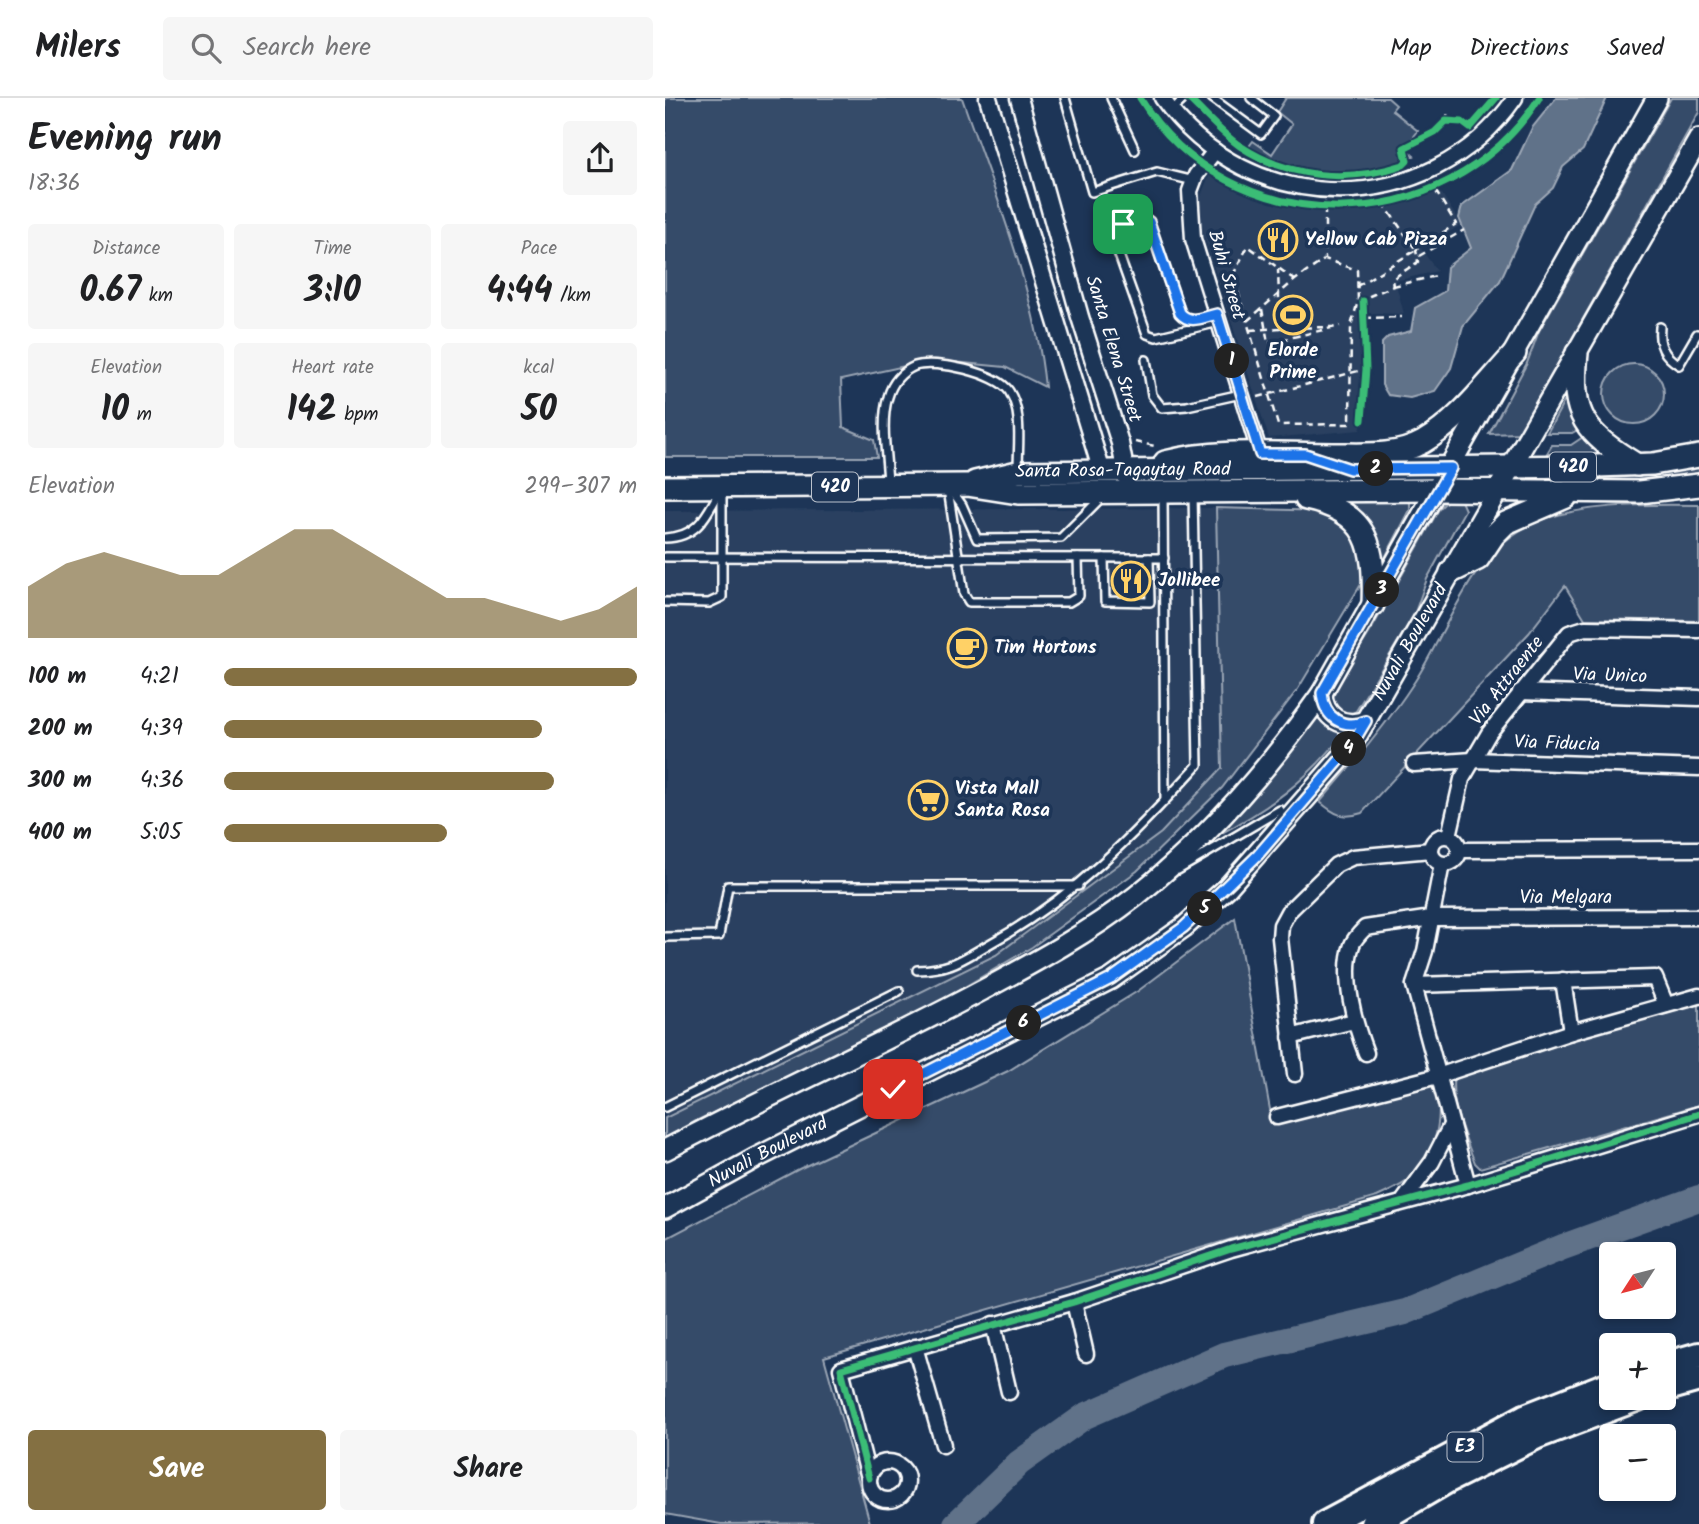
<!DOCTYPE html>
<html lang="en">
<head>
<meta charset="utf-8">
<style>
  :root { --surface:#fff; --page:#f6f6f6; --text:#202124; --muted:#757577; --line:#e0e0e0; --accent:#847042 }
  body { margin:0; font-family:Kalam,sans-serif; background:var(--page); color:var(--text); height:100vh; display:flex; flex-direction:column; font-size:26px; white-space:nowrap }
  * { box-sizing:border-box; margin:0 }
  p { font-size:23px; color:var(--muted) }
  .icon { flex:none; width:38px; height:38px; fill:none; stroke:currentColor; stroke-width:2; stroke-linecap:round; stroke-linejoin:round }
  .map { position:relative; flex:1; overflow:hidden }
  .panel { display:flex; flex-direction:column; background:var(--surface); width:665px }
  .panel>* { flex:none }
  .needle { width:46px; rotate:234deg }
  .tools { position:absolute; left:934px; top:1144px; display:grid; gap:14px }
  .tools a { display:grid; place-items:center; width:77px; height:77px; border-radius:7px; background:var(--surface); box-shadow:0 4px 10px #0003; font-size:35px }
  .pin { position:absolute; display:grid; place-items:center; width:60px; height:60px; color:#fff; margin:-30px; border-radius:14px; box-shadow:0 4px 10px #0006 }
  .km { position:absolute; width:35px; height:35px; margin:-18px; border-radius:50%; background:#222; color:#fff; font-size:19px; line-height:35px; text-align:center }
  .round { display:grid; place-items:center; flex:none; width:74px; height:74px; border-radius:7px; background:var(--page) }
  .head { display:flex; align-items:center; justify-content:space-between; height:119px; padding:0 28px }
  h1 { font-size:38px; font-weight:800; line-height:52px }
  .figures { display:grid; grid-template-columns:repeat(3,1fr); gap:10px; height:119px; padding:7px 28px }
  .figures div { display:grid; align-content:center; border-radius:7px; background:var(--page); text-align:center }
  .figures b { font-size:35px; font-weight:800 }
  .figures small { font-size:19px; font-weight:400 }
  .figures p { font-size:19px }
  .chart { height:196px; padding:14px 28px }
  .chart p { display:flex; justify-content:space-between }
  .chart svg { width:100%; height:126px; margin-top:7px; fill:var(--accent); opacity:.7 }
  .cta { display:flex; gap:14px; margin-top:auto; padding:14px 28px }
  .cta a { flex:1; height:80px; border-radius:7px; background:var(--accent); color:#fff; font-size:28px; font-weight:800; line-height:80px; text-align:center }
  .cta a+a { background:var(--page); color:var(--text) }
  ul { padding:0 28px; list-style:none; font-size:23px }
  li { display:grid; grid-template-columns:112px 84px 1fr; align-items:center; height:52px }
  li i { height:18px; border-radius:9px; background:var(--accent) }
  header { display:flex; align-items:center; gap:42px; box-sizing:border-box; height:98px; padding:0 35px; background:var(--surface); border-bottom:2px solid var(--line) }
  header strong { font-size:33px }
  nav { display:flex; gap:38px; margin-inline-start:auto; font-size:24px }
  .search { width:490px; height:63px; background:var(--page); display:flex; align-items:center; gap:18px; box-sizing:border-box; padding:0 24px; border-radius:7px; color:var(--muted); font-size:26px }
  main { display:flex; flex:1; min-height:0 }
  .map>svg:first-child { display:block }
  .built { fill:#2a4161 }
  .green { fill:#364b69; stroke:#9aa5b4; stroke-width:2 }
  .water { fill:#617289; stroke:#a0aab8; stroke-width:2 }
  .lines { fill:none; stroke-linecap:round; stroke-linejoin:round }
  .river { stroke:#617289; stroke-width:26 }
  .service-casing { stroke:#fff; stroke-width:12 }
  .minor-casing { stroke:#fff; stroke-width:19 }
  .tertiary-casing { stroke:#fff; stroke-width:21 }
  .secondary-casing { stroke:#fff; stroke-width:24 }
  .primary-casing { stroke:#fff; stroke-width:26 }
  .motorway-casing { stroke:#fff; stroke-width:30 }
  .path { stroke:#fff; stroke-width:2.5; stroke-dasharray:7 5; stroke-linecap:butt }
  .service { stroke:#1d3557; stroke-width:7 }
  .minor { stroke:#1d3557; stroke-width:14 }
  .tertiary { stroke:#1d3557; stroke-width:16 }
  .secondary { stroke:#1d3557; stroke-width:19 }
  .primary { stroke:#1d3557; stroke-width:21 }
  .motorway { stroke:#1d3557; stroke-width:24 }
  .cycleway-casing { stroke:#1d3557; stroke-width:11 }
  .cycleway { stroke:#3abd76; stroke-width:7 }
  .route-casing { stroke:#fff; stroke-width:14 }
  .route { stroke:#1a73e8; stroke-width:9 }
  .labels { text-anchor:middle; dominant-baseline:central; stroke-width:7; stroke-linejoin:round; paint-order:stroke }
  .shield { fill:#1d3557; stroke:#bbc2cd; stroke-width:2 }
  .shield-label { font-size:18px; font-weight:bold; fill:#fff }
  .poi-label { font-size:19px; font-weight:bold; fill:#fff; stroke:#1d3557; text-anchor:start }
  .street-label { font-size:19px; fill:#fff; stroke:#1d3557 }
</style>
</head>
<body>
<header>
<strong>Milers</strong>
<div class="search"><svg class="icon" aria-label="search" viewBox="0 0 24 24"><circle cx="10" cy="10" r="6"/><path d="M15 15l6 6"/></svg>Search here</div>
<nav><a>Map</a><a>Directions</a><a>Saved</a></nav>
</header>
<main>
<section class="panel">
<div class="head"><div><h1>Evening run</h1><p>18:36</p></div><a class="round"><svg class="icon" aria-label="share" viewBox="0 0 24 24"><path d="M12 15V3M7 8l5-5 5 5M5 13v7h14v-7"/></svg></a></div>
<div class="figures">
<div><p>Distance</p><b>0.67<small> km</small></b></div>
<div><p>Time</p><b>3:10</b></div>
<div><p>Pace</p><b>4:44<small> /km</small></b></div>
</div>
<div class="figures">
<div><p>Elevation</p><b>10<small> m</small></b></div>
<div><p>Heart rate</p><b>142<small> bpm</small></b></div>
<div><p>kcal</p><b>50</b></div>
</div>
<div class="chart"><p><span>Elevation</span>299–307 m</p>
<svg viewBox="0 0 160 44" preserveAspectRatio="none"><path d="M0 44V26L10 18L20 14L30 18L40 22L50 22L60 14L70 6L80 6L90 14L100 22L110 30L120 30L130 34L140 38L150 34L160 26V44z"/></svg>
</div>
<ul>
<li><b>100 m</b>4:21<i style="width:100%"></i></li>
<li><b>200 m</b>4:39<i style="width:77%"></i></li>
<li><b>300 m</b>4:36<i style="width:80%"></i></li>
<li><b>400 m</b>5:05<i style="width:54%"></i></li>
</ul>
<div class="cta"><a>Save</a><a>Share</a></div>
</section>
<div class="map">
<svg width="1034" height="1426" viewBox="0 0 1034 1426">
  <rect width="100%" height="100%" fill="#1d3557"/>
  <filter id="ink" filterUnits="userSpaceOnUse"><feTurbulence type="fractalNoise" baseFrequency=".0143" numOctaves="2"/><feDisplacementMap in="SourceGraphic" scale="14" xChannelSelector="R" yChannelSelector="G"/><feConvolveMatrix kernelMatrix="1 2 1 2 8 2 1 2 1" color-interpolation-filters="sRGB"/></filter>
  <g filter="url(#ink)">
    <g class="built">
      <polygon points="550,74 584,92 639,103 702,104 761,91 777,96 796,127 756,151 772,173 730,183 739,216 704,215 705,291 695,332 604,340 535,127 535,100 544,78"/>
      <polygon points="551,410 557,670 496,735 331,857 0,1020 0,413"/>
    </g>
    <g class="green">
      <path d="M 0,0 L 297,0 C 328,90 371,194 380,289 L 340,269 L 267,262 L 176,282 L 178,329 L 209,342 L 212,359 L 0,359 Z"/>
      <path d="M 621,0 L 723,0 L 731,7 L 727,12 L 753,33 L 740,50 L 749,58 C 694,90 635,77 579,55 L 588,43 L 607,56 L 627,26 L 612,14 Z"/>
      <polygon points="1006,0 1034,0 1034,14 854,335 824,336 862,265 874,233"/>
      <circle cx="969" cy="296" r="30"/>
      <polygon points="906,291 916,330 907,335 882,335"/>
      <polygon points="921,337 943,358 881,357 887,347 906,347"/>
      <polygon points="1034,369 1034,377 980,385 869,386 867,382 869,379 981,377"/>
      <polygon points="789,401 796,403 800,412 762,481 749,517 691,613 684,617 674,615 664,598 705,534 774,411 782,403"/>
      <polygon points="672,402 741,402 745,405 745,412 714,471"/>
      <path d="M 1034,407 L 1034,523 L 920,521 L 900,488 L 864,535 L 697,715 C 678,721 670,717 655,704 C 689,665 722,626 750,583 C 783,532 804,459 861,429 C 907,405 983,406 1034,407 Z"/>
      <polygon points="551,410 663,413 696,439 698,483 633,591 557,690 472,773 367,849 262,911 31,1023 0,1041 0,1020 331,857 496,735 557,670"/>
      <path d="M 653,614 L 664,628 L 680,634 C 642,683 604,711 549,739 Z"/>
      <path d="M 570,820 L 608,1028 L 753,985 L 766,985 C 782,1005 771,1055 754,1073 C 743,1085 727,1092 712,1099 L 159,1259 L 205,1425 L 56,1426 L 0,1416 L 0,1141 L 134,1071 L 343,973 L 473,893 Z"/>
      <path d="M 1034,906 L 1034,1007 L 815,1070 L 810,1065 C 800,1038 784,1005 789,975 Z"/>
    </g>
    <polygon class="water" points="891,0 942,0 918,52 898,69 888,90 870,106 835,183 798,228 786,270 770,293 745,300 723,297 717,287 717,245 723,239 746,233 750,210 780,193 782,169 806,150 794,120 797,108 847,72 867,30"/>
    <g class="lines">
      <polyline class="river" points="291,1426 354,1365 420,1318 559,1257 740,1214 898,1149 1034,1100"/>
      <defs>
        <g id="service">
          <polyline points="400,0 427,94 492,74 529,83"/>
          <polyline points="446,0 470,52"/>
          <polyline points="547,0 596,36 609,18 586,0"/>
          <polyline points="507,12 520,0"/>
          <path d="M 552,216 C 538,219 525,227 515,215 L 484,124 L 477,119 C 462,124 453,126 449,143 L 482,236 L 491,239 L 554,224"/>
          <path d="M 995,229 C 993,247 999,258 1014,267 L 1032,236"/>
          <polyline points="481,262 487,297 497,310 522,308 576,296"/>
          <path d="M 223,385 C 222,359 215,324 223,299 C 227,285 236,274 250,268 C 270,261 332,275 344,293 C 358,314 353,347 353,371"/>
          <polyline points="285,390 297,407 312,441 396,440 436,400"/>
          <polyline points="283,391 299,496 304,504 404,504 414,498 413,460"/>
          <polyline points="498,396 500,702"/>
          <path d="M 0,440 C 33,439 41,418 56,391"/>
          <polyline points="0,459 499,460"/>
          <polyline points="439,460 440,503 485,504 484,460"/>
          <polyline points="0,504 44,505 57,499 57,390"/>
          <polyline points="513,772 615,712"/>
          <polyline points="0,839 54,838 63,788 413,788"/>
          <path d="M 252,872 C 287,871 296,862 326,845 C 408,800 470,736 533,667 L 528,395"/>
          <polyline points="0,1009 234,893"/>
        </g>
        <g id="minor">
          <path d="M 497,0 C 583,122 765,124 850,0"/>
          <polyline points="550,53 531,77 525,93 528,141 595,356"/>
          <polyline points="855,594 1034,600"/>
          <polyline points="749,666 808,662 1034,670"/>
          <circle cx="780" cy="752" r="14"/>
          <polyline points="784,738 797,681 824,635 904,535 920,530 1034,532"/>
          <polyline points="795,752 1034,751"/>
          <polyline points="777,766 760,853 749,887 803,1087"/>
          <polyline points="898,882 906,934"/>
          <polyline points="749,887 990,880 1001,907"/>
          <polyline points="625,939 689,923"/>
          <path d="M 701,955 C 690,927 676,877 687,847 C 689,841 695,835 700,830 L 767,820 L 1034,819"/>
          <polyline points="630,976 615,840 616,827 623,814 671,767 688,759 766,752"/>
          <polyline points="612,1019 773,978 906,934 1034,898"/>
          <polyline points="739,1102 767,1064 786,1027"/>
          <polyline points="409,1204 421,1256"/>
          <polyline points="328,1226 344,1294"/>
          <polyline points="250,1249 278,1347"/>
          <circle cx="223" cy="1383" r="19"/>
          <polyline points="204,1380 176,1271 409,1204 566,1151 803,1087 1034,1016"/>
        </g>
        <g id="tertiary">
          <polyline points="323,0 437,374"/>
          <polyline points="354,0 415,219 455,345 462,382"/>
        </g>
        <g id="secondary">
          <path d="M 657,595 C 658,620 678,631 701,623"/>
          <path d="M 0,1052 C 105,996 213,948 318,892 C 370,864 424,835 471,798 C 544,740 604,670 657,595 L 992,0"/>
          <path id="s1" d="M 0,1110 L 89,1061 L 446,881 L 519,829 L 562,790 L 685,650 L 1034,41"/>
        </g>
        <g id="primary">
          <path d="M 912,255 C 905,319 920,335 972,367"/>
          <path d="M 500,364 C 554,350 613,356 669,356 C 699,356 731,359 758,344 C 794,323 822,285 850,255"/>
          <path id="s2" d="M 310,384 L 353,374 L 932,368 L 988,366 L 1034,358"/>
          <polyline points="0,389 302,387 353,395 774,392 974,394 1034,387"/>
          <path d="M 641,401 C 705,414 710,449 708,507"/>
          <polyline points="786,474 813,461 829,437 841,425 901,399"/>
        </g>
        <g id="motorway">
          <polyline points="999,1267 1034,1257"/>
          <polyline points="999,1291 1034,1281"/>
          <polyline points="660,1426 860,1319 947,1285"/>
          <polyline points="708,1426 783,1382 872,1338 973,1300"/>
        </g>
      </defs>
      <use href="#service" class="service-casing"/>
      <use href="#minor" class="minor-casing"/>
      <use href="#tertiary" class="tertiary-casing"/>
      <use href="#secondary" class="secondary-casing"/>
      <use href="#primary" class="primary-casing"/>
      <use href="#motorway" class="motorway-casing"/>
      <g class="path">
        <polyline points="475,0 500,36 527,61"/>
        <polyline points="529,6 575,48 597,60"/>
        <polyline points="781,23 783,14"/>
        <polyline points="742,64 739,50 770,34 777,26 793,24 806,29"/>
        <path d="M 550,78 C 567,86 584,95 603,101 C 701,131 819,87 874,0"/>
        <polyline points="754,158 799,132"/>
        <polyline points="554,181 568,177"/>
        <polyline points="630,182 583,148 568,177 613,327 685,326 686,228 693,203 692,172 660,161 660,103"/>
        <polyline points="692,188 751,152 718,105"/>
        <polyline points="728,188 771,178"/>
        <polyline points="693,203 728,188 727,181 753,164 751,152 791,126 767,87"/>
        <polyline points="597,211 603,245 675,228"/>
        <polyline points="699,220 737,219"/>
        <polyline points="582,223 630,182 659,162"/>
        <polyline points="616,230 668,229"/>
        <polyline points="585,232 615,230 613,171"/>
        <polyline points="593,299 701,271"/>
        <polyline points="697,322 701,271 698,203"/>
        <polyline points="470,344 490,348"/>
      </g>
      <use href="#service" class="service"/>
      <use href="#minor" class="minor"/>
      <use href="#tertiary" class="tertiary"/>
      <use href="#secondary" class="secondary"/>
      <use href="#primary" class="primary"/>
      <use href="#motorway" class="motorway"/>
      <defs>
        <g id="cycleway">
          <path d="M 475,0 C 564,146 783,145 874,0"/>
          <path d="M 523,0 C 540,16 556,35 575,48 C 625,81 683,85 738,67 L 742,63 L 739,50 L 770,34 L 781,23 L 797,24 L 805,30 L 831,0"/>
          <polyline points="697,322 701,271 698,203"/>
          <polyline points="204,1380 176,1271 409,1204 566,1151 803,1087 1034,1016"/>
        </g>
      </defs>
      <use href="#cycleway" class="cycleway-casing"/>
      <use href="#cycleway" class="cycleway"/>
    </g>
  </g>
  <g class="lines" filter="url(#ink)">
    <defs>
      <path id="route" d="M 228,991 L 446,881 L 519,829 L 593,757 L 685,650 L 701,623 C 678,632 659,620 657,595 L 786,370 L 685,371 L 640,356 L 595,356 L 552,216 C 538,219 525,227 515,215 L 484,124 L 477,119 L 458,126"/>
    </defs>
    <use href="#route" class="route-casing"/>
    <use href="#route" class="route"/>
  </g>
  <defs>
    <symbol id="restaurant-ring" viewBox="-11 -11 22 22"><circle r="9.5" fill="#1d3557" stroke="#ffd166" stroke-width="1.5"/><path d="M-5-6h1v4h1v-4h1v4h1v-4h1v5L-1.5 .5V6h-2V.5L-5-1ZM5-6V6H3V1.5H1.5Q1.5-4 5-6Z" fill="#ffd166"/></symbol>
    <symbol id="stadium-ring" viewBox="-11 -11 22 22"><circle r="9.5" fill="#1d3557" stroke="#ffd166" stroke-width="1.5"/><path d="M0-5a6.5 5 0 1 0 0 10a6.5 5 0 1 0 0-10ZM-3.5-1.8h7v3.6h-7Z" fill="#ffd166"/></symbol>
    <symbol id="cafe-ring" viewBox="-11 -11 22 22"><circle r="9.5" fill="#1d3557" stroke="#ffd166" stroke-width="1.5"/><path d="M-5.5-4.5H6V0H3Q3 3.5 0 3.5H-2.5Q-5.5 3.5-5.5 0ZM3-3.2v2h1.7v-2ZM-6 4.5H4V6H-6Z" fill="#ffd166"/></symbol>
    <symbol id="supermarket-ring" viewBox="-11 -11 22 22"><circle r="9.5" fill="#1d3557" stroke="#ffd166" stroke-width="1.5"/><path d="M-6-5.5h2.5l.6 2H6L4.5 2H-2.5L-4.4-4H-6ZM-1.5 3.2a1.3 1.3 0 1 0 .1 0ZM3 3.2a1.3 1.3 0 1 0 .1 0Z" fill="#ffd166"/></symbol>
  </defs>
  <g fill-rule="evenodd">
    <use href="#restaurant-ring" x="591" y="120" width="44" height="44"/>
    <use href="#stadium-ring" x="606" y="195" width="44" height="44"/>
    <use href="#restaurant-ring" x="444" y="461" width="44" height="44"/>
    <use href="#cafe-ring" x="280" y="528" width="44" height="44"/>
    <use href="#supermarket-ring" x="241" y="680" width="44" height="44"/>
  </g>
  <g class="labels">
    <g class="shield">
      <rect x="885" y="354.5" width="46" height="29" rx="5"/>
      <rect x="147" y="374.5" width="46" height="29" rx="5"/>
      <rect x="782.5" y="1334.5" width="35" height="29" rx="5"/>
    </g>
    <g class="shield-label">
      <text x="908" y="369">420</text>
      <text x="170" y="389">420</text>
      <text x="800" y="1349">E3</text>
    </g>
    <g class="poi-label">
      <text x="640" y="142">Yellow Cab Pizza</text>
      <text x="628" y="253" text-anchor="middle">Elorde<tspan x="628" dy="22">Prime</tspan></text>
      <text x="493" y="483">Jollibee</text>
      <text x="329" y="550">Tim Hortons</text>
      <text x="290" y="691">Vista Mall<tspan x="290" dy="22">Santa Rosa</tspan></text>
    </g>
    <g class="street-label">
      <text transform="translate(561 177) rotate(74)">Buhi Street</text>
      <text transform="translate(448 251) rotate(73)">Santa Elena Street</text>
      <text stroke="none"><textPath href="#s2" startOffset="149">Santa Rosa-Tagaytay Road</textPath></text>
      <text stroke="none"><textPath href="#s1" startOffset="957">Nuvali Boulevard</textPath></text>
      <text transform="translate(945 578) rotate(2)">Via Unico</text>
      <text transform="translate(842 583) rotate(-52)">Via Attraente</text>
      <text transform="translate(892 646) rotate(2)">Via Fiducia</text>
      <text x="901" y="800">Via Melgara</text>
      <text stroke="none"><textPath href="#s1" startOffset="117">Nuvali Boulevard</textPath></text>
    </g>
  </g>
</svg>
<div class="tools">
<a><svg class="needle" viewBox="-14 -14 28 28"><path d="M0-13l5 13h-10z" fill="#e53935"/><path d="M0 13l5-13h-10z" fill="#757577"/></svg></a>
<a>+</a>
<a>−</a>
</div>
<div class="pin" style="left:458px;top:126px;background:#1e9e55"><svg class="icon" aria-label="arrive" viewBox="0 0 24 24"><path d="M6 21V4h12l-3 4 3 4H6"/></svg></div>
<div class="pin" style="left:228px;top:991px;background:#d93025"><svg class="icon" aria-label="check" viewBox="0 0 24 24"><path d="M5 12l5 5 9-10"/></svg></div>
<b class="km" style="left:567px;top:263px">1</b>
<b class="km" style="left:711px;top:371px">2</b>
<b class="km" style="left:717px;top:492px">3</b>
<b class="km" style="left:684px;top:651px">4</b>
<b class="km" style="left:540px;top:811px">5</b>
<b class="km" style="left:359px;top:925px">6</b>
</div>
</main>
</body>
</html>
